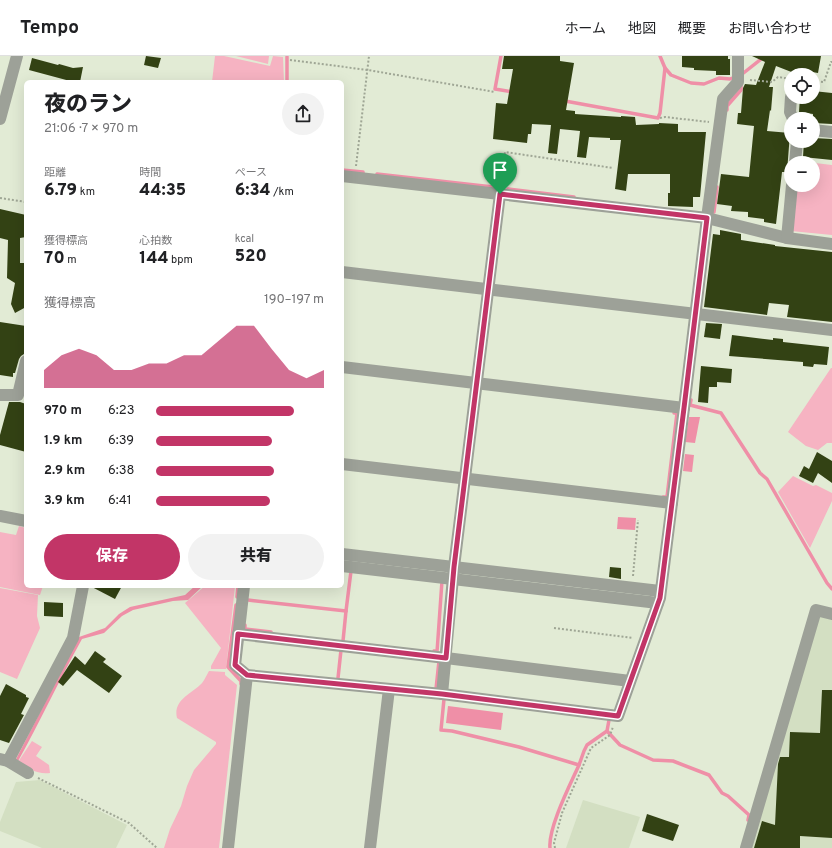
<!DOCTYPE html>
<html lang="ja">
<head>
<meta charset="utf-8">
<style>
  :root { --surface:#fff; --page:#f2f2f2; --text:#202124; --muted:#757577; --line:#e0e0e0; --accent:#c23567 }
  body { margin:0; font-family:Overpass,"Noto Sans JP",sans-serif; background:var(--page); color:var(--text); height:100vh; display:flex; flex-direction:column; font-size:15px; white-space:nowrap }
  * { box-sizing:border-box; margin:0 }
  p { font-size:13px; color:var(--muted) }
  .icon { flex:none; width:22px; height:22px; fill:none; stroke:currentColor; stroke-width:2; stroke-linecap:round; stroke-linejoin:round }
  .map { position:relative; flex:1; overflow:hidden }
  .side { position:absolute; left:24px; top:24px; width:320px; height:508px; display:flex; flex-direction:column; background:var(--surface); border-radius:6px; box-shadow:0 4px 16px #0002 }
  .side>* { flex:none }
  .buttons { position:absolute; left:784px; top:12px; display:grid; gap:8px }
  .buttons a { display:grid; place-items:center; width:36px; height:36px; border-radius:50%; background:var(--surface); box-shadow:0 4px 16px #0002; font-size:20px }
  .pin { position:absolute; display:grid; place-items:center; width:34px; height:34px; color:#fff; margin:-41px -17px; border-radius:50% 50% 50% 0; rotate:-45deg; box-shadow:0 0 4px #0007 }
  .pin .icon { rotate:45deg }
  .round { display:grid; place-items:center; flex:none; width:42px; height:42px; border-radius:21px; background:var(--page) }
  .headline { display:flex; align-items:center; justify-content:space-between; height:68px; padding:0 20px }
  h1 { font-size:22px; font-weight:800; line-height:30px }
  .stats { display:grid; grid-template-columns:repeat(3,1fr); gap:6px; height:68px; padding:4px 20px }
  .stats div { display:grid; align-content:center }
  .stats b { font-size:17px; font-weight:800 }
  .stats small { font-size:11px; font-weight:400 }
  .stats p { font-size:11px }
  .chart { height:112px; padding:8px 20px }
  .chart p { display:flex; justify-content:space-between }
  .chart svg { width:100%; height:72px; margin-top:4px; fill:var(--accent); opacity:.7 }
  .cta { display:flex; gap:8px; margin-top:auto; padding:8px 20px }
  .cta a { flex:1; height:46px; border-radius:24px; background:var(--accent); color:#fff; font-size:16px; font-weight:800; line-height:46px; text-align:center }
  .cta a+a { background:var(--page); color:var(--text) }
  ul { padding:0 20px; list-style:none; font-size:13px }
  li { display:grid; grid-template-columns:64px 48px 1fr; align-items:center; height:30px }
  li i { height:10px; border-radius:5px; background:var(--accent) }
  header { display:flex; align-items:center; gap:24px; box-sizing:border-box; height:56px; padding:0 20px; background:var(--surface); border-bottom:1px solid var(--line) }
  header strong { font-size:19px }
  nav { display:flex; gap:22px; margin-inline-start:auto; font-size:14px }
  .map>svg:first-child { display:block }
  .built { fill:#d3dfc2 }
  .green { fill:#f6b3c2 }
  .water { fill:#ef8fa7 }
  .lines { fill:none; stroke-linecap:round; stroke-linejoin:round }
  .stream { stroke:#ef8fa7; stroke-width:3.5 }
  .building { fill:#334214 }
  .path { stroke:#9fa695; stroke-width:2; stroke-dasharray:2 2; stroke-linecap:butt }
  .minor { stroke:#9da198; stroke-width:12 }
  .route-casing { stroke:#fff; stroke-width:8 }
  .route { stroke:#c23567; stroke-width:5 }
</style>
</head>
<body>
<header>
<strong>Tempo</strong>
<nav><a>ホーム</a><a>地図</a><a>概要</a><a>お問い合わせ</a></nav>
</header>
<div class="map">
<svg width="832" height="792" viewBox="0 0 832 792">
  <rect width="100%" height="100%" fill="#e2ebd5"/>
  <g class="built">
    <polygon points="812,552 832,557 832,792 743,792"/>
    <polygon points="40,724 127,769 116,792 42,792 0,775 0,766 16,726"/>
    <polygon points="583,744 640,761 629,792 566,792"/>
  </g>
  <g class="green">
    <polygon points="215,0 224,0 270,10 273,0 283,1 284,26 212,26"/>
    <polygon points="236,0 269,0 268,8"/>
    <polygon points="798,105 832,109 832,179 791,175 796,129 813,129 813,107 798,107"/>
    <polygon points="831,312 832,312 832,387 827,387 818,394 806,390 788,376"/>
    <polygon points="793,420 813,430 816,429 832,437 832,445 810,492 778,436"/>
    <polygon points="19,470 26,472 26,530 43,530 40,539 0,531 0,476 16,479"/>
    <polygon points="205,530 235,530 226,613 211,613 211,610 221,592 185,547"/>
    <polygon points="0,532 38,539 37,560 40,572 17,623 0,616"/>
    <path d="M 209,615 L 225,616 L 225,619 L 237,629 L 219,792 L 164,792 L 170,773 L 181,750 L 187,730 L 194,714 L 216,688 L 216,686 L 177,662 C 173,645 189,639 200,629 C 204,626 206,620 209,615 Z"/>
    <path d="M 32,685 L 42,691 L 36,700 L 49,709 L 50,717 C 38,719 28,712 18,706 Z"/>
  </g>
  <g class="water">
    <polygon points="689,361 700,361 695,387 685,386"/>
    <polygon points="685,398 694,399 692,416 683,415"/>
    <polygon points="618,461 636,462 635,474 617,473"/>
    <path d="M 195,530 L 203,530 L 188,544 L 173,545 L 133,554 L 122,560 L 104,577 L 82,583 C 59,624 40,666 17,707 L 15,705 L 79,581 L 105,572 L 119,558 L 130,551 L 185,539 Z"/>
    <polygon points="448,650 503,657 501,674 446,667"/>
  </g>
  <g class="lines">
    <g class="stream">
      <polyline points="501,0 495,33 513,36"/>
      <polyline points="660,0 665,12 671,19 691,27 704,28 719,22 730,23 735,21"/>
      <polyline points="287,1 287,26"/>
      <polyline points="741,19 765,0"/>
      <polyline points="565,45 658,62 660,57 665,12"/>
      <polyline points="727,54 727,50 741,34 741,29"/>
      <polyline points="342,114 363,116"/>
      <polyline points="377,118 493,131"/>
      <polyline points="508,133 574,141"/>
      <polyline points="714,156 717,131"/>
      <polyline points="691,344 690,349 721,357 760,417 767,423 827,527 832,533"/>
      <polyline points="663,441 667,441 677,357 674,357"/>
      <polyline points="237,541 238,530"/>
      <polyline points="248,544 346,555 351,515"/>
      <polyline points="236,549 228,611 241,625 241,628"/>
      <polyline points="245,569 245,573 271,576"/>
      <polyline points="343,585 346,555"/>
      <polyline points="434,595 437,596 442,525"/>
      <polyline points="338,622 341,594"/>
      <polyline points="436,633 439,605"/>
      <path d="M 444,643 L 441,674 L 452,675 L 519,691 L 579,709 C 570,729 548,772 550,792"/>
      <polyline points="607,675 620,689 653,704 673,705 709,719 722,737 728,740 749,759 748,764"/>
      <polyline points="579,709 584,695 587,689 607,675 609,664"/>
    </g>
  </g>
  <g class="building">
    <polygon points="146,0 161,2 158,12 144,9"/>
    <polygon points="504,0 560,0 560,5 574,7 566,54 575,55 575,58 621,61 621,60 635,61 636,69 659,68 659,67 678,68 678,76 706,76 700,141 693,141 693,151 668,150 668,137 670,137 670,118 628,118 626,135 615,133 621,84 610,84 610,82 589,81 586,102 577,101 580,75 560,73 557,98 548,97 551,69 532,68 531,78 528,78 527,87 493,83 496,47 507,48 513,13 502,13"/>
    <polygon points="682,0 728,0 728,3 730,3 730,19 716,19 716,15 694,14 694,12 682,11"/>
    <polygon points="752,0 821,0 818,17 795,13 794,17 776,10 769,31 773,31 771,55 770,54 767,75 790,77 787,116 782,116 776,168 764,166 764,163 748,161 748,156 731,155 732,150 717,148 721,118 749,121 754,70 737,68 738,57 741,57 743,32 745,28 756,29 765,6"/>
    <polygon points="32,2 58,9 59,8 73,12 83,11 80,26 70,25 29,14"/>
    <polygon points="813,35 832,37 832,68 813,67 813,58 799,56 800,41 813,41"/>
    <polygon points="813,82 832,83 832,104 803,101 804,85 813,85"/>
    <polygon points="0,153 26,159 26,181 20,182 20,207 26,207 26,251 15,257 11,248 15,227 7,222 8,184 0,182"/>
    <polygon points="720,174 741,178 741,184 775,189 775,190 832,196 832,266 787,261 789,249 769,247 767,259 704,251 713,178 720,179"/>
    <polygon points="0,266 26,270 24,298 21,300 19,303 15,317 13,317 13,321 0,319"/>
    <polygon points="706,267 722,268 720,283 704,281"/>
    <polygon points="732,279 773,284 773,282 783,283 783,286 829,291 827,309 814,308 813,311 803,310 803,306 729,300"/>
    <polygon points="701,310 732,313 731,327 717,326 717,331 709,331 708,347 698,346"/>
    <polygon points="9,346 20,346 26,348 26,396 0,389 0,379"/>
    <polygon points="817,396 832,405 832,427 818,417 813,427 799,420 804,410 809,413"/>
    <polygon points="610,511 621,512 621,523 609,521"/>
    <polygon points="90,530 122,530 115,543"/>
    <polygon points="44,546 63,547 63,561 44,560"/>
    <polygon points="95,595 106,603 103,606 122,620 109,637 77,614 63,630 58,626 75,600 85,609"/>
    <polygon points="6,628 26,639 26,641 29,642 21,658 24,659 9,687 0,684 0,640"/>
    <polygon points="822,634 832,634 832,782 800,780 800,792 754,792 762,765 775,769 778,708 780,701 789,701 790,676 820,677"/>
    <polygon points="647,758 679,769 673,785 642,775"/>
  </g>
  <g class="lines">
    <g class="path">
      <polyline points="290,4 368,14 495,36"/>
      <polyline points="750,24 772,26 778,21 791,23"/>
      <polyline points="813,25 824,26 831,6 832,6"/>
      <polyline points="660,62 665,61 709,66"/>
      <polyline points="356,110 369,0"/>
      <polyline points="501,126 505,96 613,112"/>
      <polyline points="0,142 26,146"/>
      <polyline points="633,520 638,464"/>
      <polyline points="554,572 633,582"/>
      <polyline points="38,722 129,767 157,792"/>
      <polyline points="555,792 554,787 562,757 591,692 610,679 613,671"/>
    </g>
    <g class="minor">
      <polyline points="791,41 790,56 793,63"/>
      <polyline points="0,63 17,0"/>
      <polyline points="813,74 832,76"/>
      <polyline points="795,107 797,85"/>
      <polyline points="342,120 707,162 787,182 832,188"/>
      <polyline points="787,182 792,129"/>
      <polyline points="342,216 832,274"/>
      <polyline points="342,311 684,352"/>
      <polyline points="0,339 18,339 26,305"/>
      <polyline points="342,408 672,447"/>
      <polyline points="0,460 26,465"/>
      <polyline points="342,498 660,535"/>
      <polyline points="342,510 658,547"/>
      <polyline points="244,530 235,609 247,619 442,638 618,660 660,542 684,352 707,162 723,43 738,26 738,0"/>
      <polyline points="238,578 446,602 630,625"/>
      <polyline points="442,638 454,511 500,138"/>
      <polyline points="0,703 8,705 28,717"/>
      <polyline points="8,705 73,582 83,530"/>
      <polyline points="228,792 247,619"/>
      <polyline points="370,792 389,633"/>
      <polyline points="746,792 816,554 832,558"/>
    </g>
  </g>
  <g class="lines">
    <defs>
      <polygon id="route" points="500,138 707,162 684,352 660,542 618,660 442,638 247,619 235,609 238,578 446,602 454,511"/>
    </defs>
    <use href="#route" class="route-casing"/>
    <use href="#route" class="route"/>
  </g>
</svg>
<div class="buttons">
<a><svg class="icon" aria-label="locate" viewBox="0 0 24 24"><circle cx="12" cy="12" r="6"/><path d="M12 2v4M12 18v4M2 12h4M18 12h4"/></svg></a>
<a>+</a>
<a>−</a>
</div>
<div class="pin" style="left:500px;top:138px;background:#1e9e55"><svg class="icon" aria-label="arrive" viewBox="0 0 24 24"><path d="M6 21V4h12l-3 4 3 4H6"/></svg></div>
<section class="side">
<div class="headline"><div><h1>夜のラン</h1><p>21:06 · 7 × 970 m</p></div><a class="round"><svg class="icon" aria-label="share" viewBox="0 0 24 24"><path d="M12 15V3M7 8l5-5 5 5M5 13v7h14v-7"/></svg></a></div>
<div class="stats">
<div><p>距離</p><b>6.79<small> km</small></b></div>
<div><p>時間</p><b>44:35</b></div>
<div><p>ペース</p><b>6:34<small> /km</small></b></div>
</div>
<div class="stats">
<div><p>獲得標高</p><b>70<small> m</small></b></div>
<div><p>心拍数</p><b>144<small> bpm</small></b></div>
<div><p>kcal</p><b>520</b></div>
</div>
<div class="chart"><p><span>獲得標高</span>190–197 m</p>
<svg viewBox="0 0 160 44" preserveAspectRatio="none"><path d="M0 44V33L10 24L20 20L30 24L40 33L50 33L60 29L70 29L80 24L90 24L100 15L110 6L120 6L130 20L140 33L150 38L160 33V44z"/></svg>
</div>
<ul>
<li><b>970 m</b>6:23<i style="width:82%"></i></li>
<li><b>1.9 km</b>6:39<i style="width:69%"></i></li>
<li><b>2.9 km</b>6:38<i style="width:70%"></i></li>
<li><b>3.9 km</b>6:41<i style="width:68%"></i></li>
</ul>
<div class="cta"><a>保存</a><a>共有</a></div>
</section>
</div>
</body>
</html>
